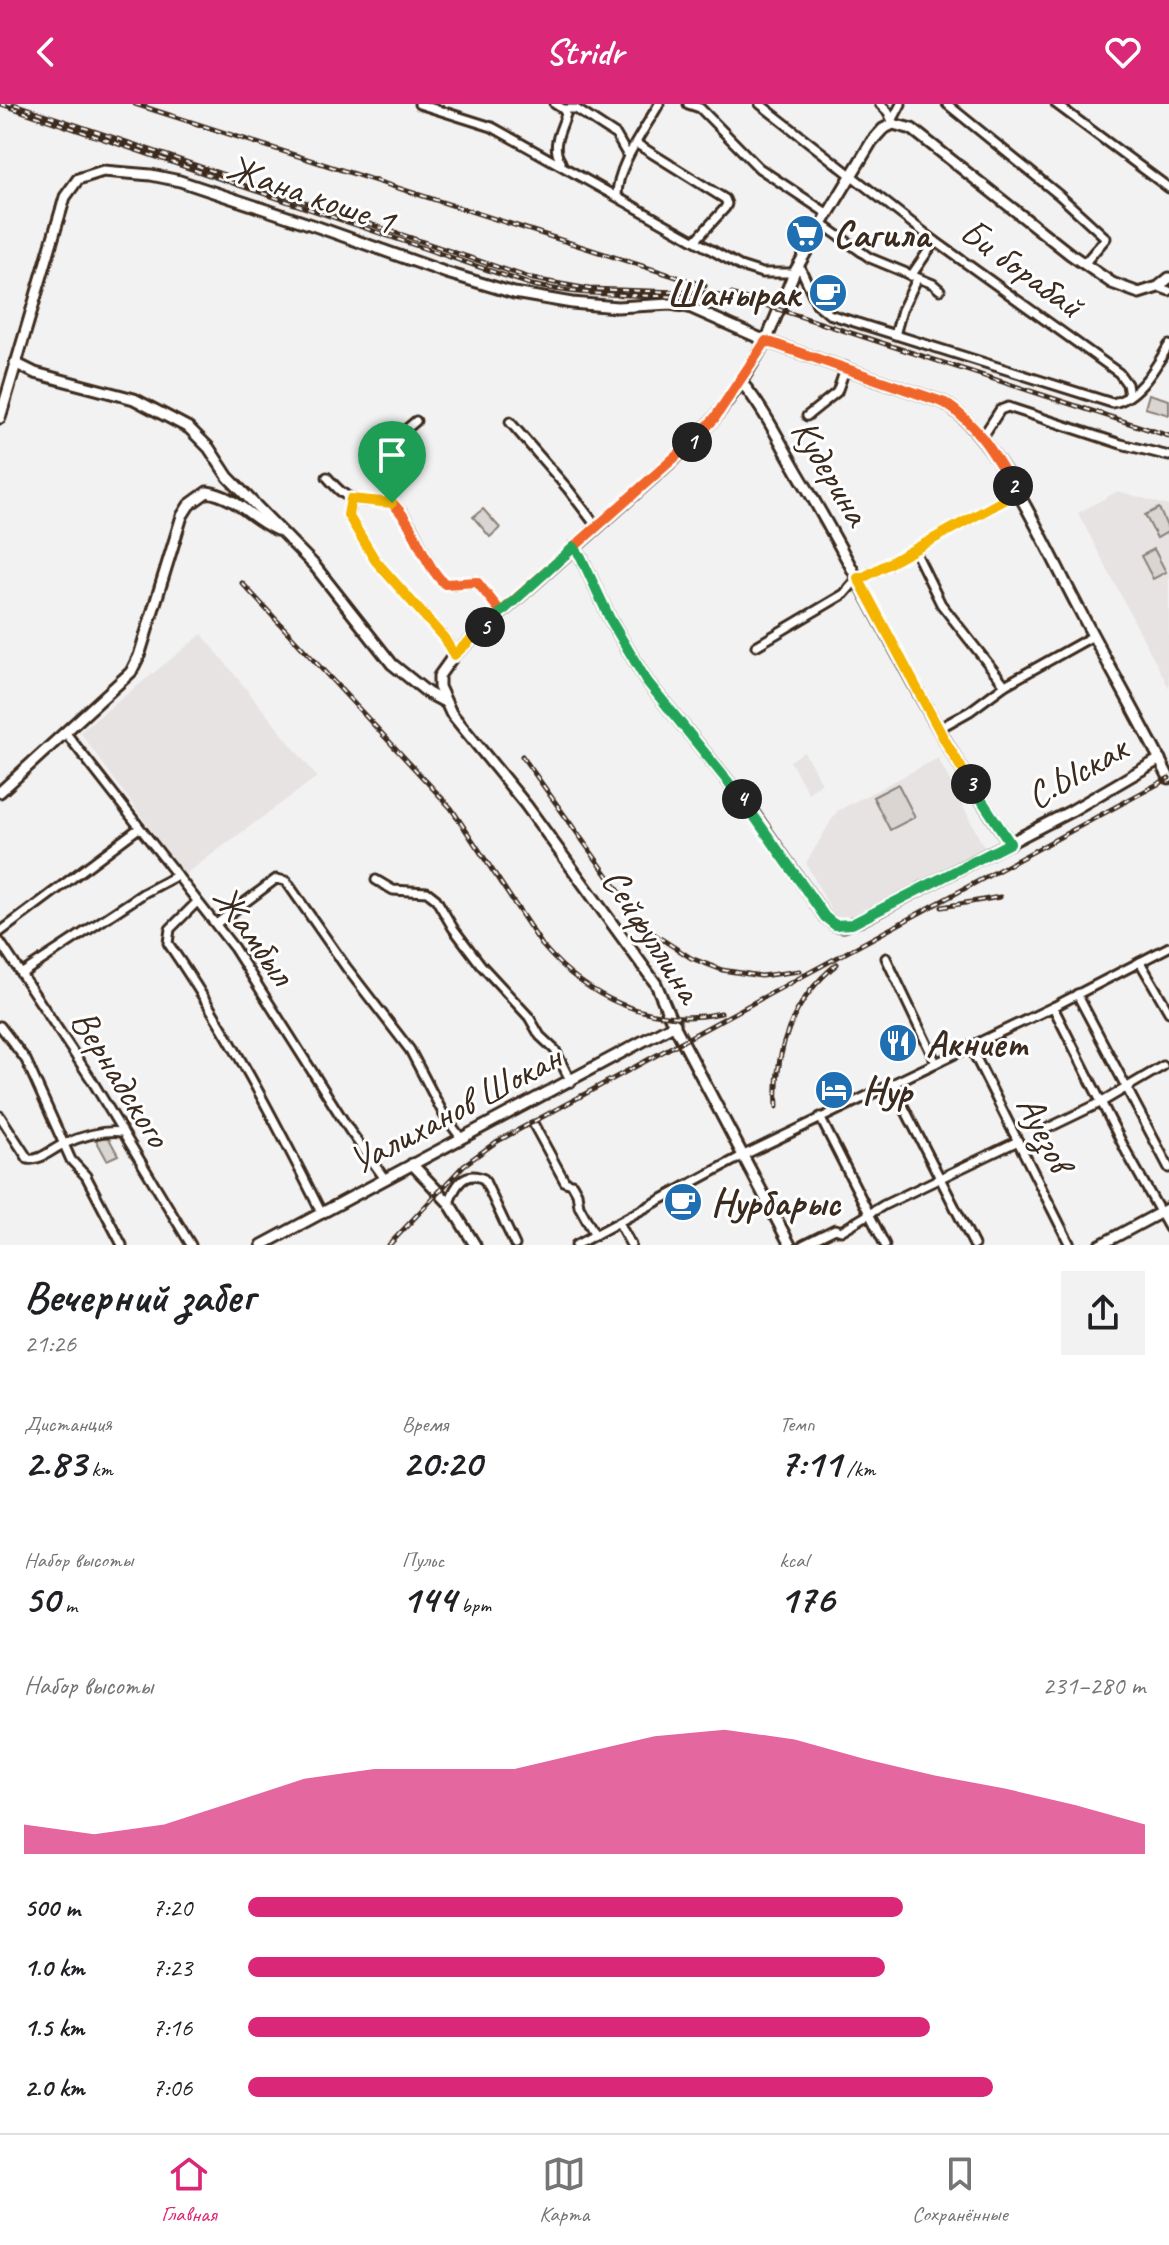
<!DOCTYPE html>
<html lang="ru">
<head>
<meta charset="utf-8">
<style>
  :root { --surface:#fff; --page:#f2f2f2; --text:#202124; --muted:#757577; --line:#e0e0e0; --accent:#db2777 }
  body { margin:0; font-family:Caveat,sans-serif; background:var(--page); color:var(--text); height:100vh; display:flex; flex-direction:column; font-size:30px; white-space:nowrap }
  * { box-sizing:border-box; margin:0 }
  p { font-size:26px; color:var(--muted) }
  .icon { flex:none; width:44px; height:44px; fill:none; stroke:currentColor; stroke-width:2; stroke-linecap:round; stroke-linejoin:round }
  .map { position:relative; height:1141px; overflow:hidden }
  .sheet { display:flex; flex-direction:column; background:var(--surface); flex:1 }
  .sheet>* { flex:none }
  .pin { position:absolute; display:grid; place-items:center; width:68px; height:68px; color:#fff; margin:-82px -34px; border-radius:50% 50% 50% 0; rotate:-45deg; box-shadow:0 0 8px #0007 }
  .pin .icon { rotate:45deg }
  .km { position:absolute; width:40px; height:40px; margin:-20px; border-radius:50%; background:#222; color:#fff; font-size:22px; line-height:40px; text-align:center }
  .round { display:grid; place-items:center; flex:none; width:84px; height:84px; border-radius:0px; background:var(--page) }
  .overview { display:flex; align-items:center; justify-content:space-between; height:136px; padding:0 24px }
  h1 { font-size:44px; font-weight:700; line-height:60px }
  .figures { display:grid; grid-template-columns:repeat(3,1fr); gap:12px; height:136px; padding:8px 24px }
  .figures div { display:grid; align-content:center }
  .figures b { font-size:40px; font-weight:700 }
  .figures small { font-size:22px; font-weight:400 }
  .figures p { font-size:22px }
  .chart { height:224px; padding:16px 24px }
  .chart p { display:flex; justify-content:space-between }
  .chart svg { width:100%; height:144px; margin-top:8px; fill:var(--accent); opacity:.7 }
  ul { padding:0 24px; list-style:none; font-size:26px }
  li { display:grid; grid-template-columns:128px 96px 1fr; align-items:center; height:60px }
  li i { height:20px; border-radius:10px; background:var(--accent) }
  header { display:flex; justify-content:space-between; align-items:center; height:104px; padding:0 24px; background:var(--accent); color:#fff; font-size:36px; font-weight:700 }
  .dock { display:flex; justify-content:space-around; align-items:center; height:112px; border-top:2px solid var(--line); background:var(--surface); font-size:22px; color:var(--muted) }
  .dock a { display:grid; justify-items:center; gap:4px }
  .dock .active { color:var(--accent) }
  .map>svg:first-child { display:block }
  .built { fill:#e6e3e2 }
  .green { fill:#d8d5d2; stroke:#8a8078; stroke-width:2 }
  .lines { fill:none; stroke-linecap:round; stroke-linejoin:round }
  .street-casing { stroke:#3b2a1e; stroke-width:13 }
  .secondary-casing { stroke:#3b2a1e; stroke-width:15 }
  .street { stroke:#fff; stroke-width:7 }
  .secondary { stroke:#fff; stroke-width:9 }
  .rail-casing { stroke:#3b2a1e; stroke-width:5 }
  .rail { stroke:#fff; stroke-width:2; stroke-dasharray:6; stroke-linecap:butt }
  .split-1-casing { stroke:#fff; stroke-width:16 }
  .split-2-casing { stroke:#fff; stroke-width:16 }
  .split-3-casing { stroke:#fff; stroke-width:16 }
  .split-4-casing { stroke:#fff; stroke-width:16 }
  .split-5-casing { stroke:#fff; stroke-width:16 }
  .split-6-casing { stroke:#fff; stroke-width:16 }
  .split-1 { stroke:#f0652b; stroke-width:10 }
  .split-2 { stroke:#f0652b; stroke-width:10 }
  .split-3 { stroke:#f5b400; stroke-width:10 }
  .split-4 { stroke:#22a559; stroke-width:10 }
  .split-5 { stroke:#22a559; stroke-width:10 }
  .split-6 { stroke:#f5b400; stroke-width:10 }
  .labels { text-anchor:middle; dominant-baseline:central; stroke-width:6; stroke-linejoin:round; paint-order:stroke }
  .street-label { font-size:38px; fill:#3b2a1e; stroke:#fff }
  .poi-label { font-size:38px; font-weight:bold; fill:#3b2a1e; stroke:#fff; text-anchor:start }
</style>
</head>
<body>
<header><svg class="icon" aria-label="back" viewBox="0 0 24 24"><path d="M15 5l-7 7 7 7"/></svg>Stridr<svg class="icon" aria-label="heart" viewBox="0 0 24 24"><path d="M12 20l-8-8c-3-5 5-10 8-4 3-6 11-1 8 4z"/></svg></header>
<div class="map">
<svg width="1169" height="1141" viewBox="0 0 1169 1141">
  <rect width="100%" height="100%" fill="#f3f2f2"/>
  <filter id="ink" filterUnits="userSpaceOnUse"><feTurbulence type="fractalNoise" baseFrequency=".0125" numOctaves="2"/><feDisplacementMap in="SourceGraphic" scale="16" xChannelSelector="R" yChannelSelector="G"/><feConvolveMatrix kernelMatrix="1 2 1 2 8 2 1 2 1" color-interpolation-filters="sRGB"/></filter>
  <g filter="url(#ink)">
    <g class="built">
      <polygon points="1118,387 1169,402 1169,584 1078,409"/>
      <polygon points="202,530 317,673 184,771 80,628"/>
      <polygon points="804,648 822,679 808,689 790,657"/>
      <polygon points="938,654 985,745 839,821 806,759 837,707"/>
    </g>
    <g class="green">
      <polygon points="1149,290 1169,296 1169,311 1145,304"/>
      <polygon points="1159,404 1169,427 1157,434 1145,411"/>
      <polygon points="483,405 500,424 490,433 473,413"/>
      <polygon points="1154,445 1166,468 1153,475 1141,452"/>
      <polygon points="898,680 915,713 890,726 873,693"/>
      <polygon points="106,1029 118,1051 107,1056 95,1034"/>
    </g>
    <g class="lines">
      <defs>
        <g id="street">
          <polyline points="419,0 492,23 740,162 762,169 794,169"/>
          <polyline points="555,0 563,5 576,5 616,31 628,52"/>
          <polyline points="688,0 700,4 759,64 828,110"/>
          <polyline points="760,0 935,137 1119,269 1127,280 1129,292"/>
          <polyline points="880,0 888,8 893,20"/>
          <polyline points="947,0 1059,91 1106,134 1084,160"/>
          <polyline points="1056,0 1169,84"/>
          <polyline points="892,17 901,0"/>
          <polyline points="637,40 725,95 727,100 725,104 696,136"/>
          <path d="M 561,58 C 550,42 561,27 566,10 L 563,5"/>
          <path d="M 617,92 C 617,61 644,27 659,0"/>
          <polyline points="822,120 870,154 933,180 940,186"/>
          <path d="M 799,161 L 817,200 L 829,210 L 1112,299 C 1139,295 1156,262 1169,241"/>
          <polyline points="911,172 935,137"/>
          <polyline points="1158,183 1169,187"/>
          <polyline points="895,231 902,206 917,175"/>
          <polyline points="807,312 837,288 846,263"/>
          <polyline points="510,318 568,385 597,423"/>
          <polyline points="403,328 416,317"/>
          <polyline points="982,334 1000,306 1008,303 1121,340 1169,352"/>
          <path d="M 327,373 C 334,381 341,390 351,394 C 366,401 386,392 399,405 C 419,427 423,459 445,480 L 477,478 L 501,508"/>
          <polyline points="351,395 348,411 375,456 444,534 454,551"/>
          <polyline points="914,445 941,500 1005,581"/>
          <polyline points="756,542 844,490 858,474 866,472 1017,389"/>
          <polyline points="938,625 970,607 1005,581 1093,532"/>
          <polyline points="65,628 234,844 350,1027 385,1075"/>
          <polyline points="376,776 393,786 427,788 436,795 453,824 481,861 529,913 540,932 555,946 571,978"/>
          <path d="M 197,798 L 170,825 L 168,839 C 227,925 275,1016 322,1110"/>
          <polyline points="216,820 276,775 286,777 346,863 410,946 444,1011 461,1034"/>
          <polyline points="0,828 139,724"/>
          <polyline points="0,838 91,975 191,1141"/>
          <polyline points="886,854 936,959"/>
          <polyline points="1140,858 1169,908"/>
          <polyline points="21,870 144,789 176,772"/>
          <polyline points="1077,890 1169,1064"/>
          <polyline points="1053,903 1126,1047 1169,1124"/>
          <polyline points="0,922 26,956 71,1056 86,1072 122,1141"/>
          <polyline points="970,942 1070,1141"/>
          <polyline points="892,980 974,1141"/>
          <path d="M 0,1012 L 28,1055 C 41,1057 52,1045 64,1040 C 82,1032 102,1026 122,1028"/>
          <polyline points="820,1013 885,1141"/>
          <polyline points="534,1021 565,1078 572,1080 577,1089 579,1102 595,1131"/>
          <polyline points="1048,1024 1102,998 1163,962"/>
          <path d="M 449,1099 C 455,1082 464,1065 484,1075 L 515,1141"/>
          <polyline points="619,1119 631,1141"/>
          <polyline points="576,1141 744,1051 1053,903 1169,843"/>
          <polyline points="803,1141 835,1125 841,1127 884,1101 1018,1037"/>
        </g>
        <g id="secondary">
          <polyline points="15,259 35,269 134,295 189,324 209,344 228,373 314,461 392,560 428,589 445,598"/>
          <path d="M 741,278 C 766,306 785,349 805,381 C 875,499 931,627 1010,739"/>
          <path d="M 0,314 L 65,93 L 78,75 L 103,67 L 151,71 L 180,77 L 315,122 L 447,169 L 514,189 L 572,199 L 617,203 L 671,200 L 689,203 L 766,237 L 945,299 C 1001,336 1048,448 1080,507 C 1109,563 1141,617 1169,674"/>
          <polyline points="574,443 581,453 610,515 646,576 752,707 825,813 835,821 844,822 859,817 1071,707 1160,655"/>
          <path d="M 0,688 L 131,568 L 139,552 L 182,412 L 189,401 L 207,388 C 239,393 250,415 277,426"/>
          <polyline points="412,1060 449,1099 475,1141"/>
          <polyline points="262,1141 675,920"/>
          <polyline points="790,1141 670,913 656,880 526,701 451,609 439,583 439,572 454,551 683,347 714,315 741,278 766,237 794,169 828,110 872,37 883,25 893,20 912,25 1070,150 1112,179 1139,189 1158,183 1169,174"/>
          <polyline points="1100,1141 1169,1104"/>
        </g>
      </defs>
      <use href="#street" class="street-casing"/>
      <use href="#secondary" class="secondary-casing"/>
      <use href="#street" class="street"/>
      <use href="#secondary" class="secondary"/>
      <defs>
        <g id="rail">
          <path d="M 1,0 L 532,181 C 601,196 672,188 742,198 L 708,189 L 589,185 L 533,175 L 14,0"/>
          <polyline points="135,0 705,182"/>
          <polyline points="731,190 1169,332"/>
          <path d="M 242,479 L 451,704 L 542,841 C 587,894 651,924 721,909"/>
          <polyline points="522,652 646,825 691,854 722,866 761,872 800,867"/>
          <polyline points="942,803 1000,793"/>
          <path d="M 777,1003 C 774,947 792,896 837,860"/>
          <polyline points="389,1141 464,1061 496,1038 1169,674"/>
        </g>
      </defs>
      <use href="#rail" class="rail-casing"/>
      <use href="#rail" class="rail"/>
    </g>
  </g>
  <g class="lines" filter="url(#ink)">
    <defs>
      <path id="split-1" d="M 392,399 C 417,422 421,458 445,480 L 477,478 L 501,508 L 692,338"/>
      <path id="split-2" d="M 692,338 L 714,315 L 766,237 L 945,299 C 976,319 995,351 1013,382"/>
      <polyline id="split-3" points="971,680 944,635 858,474 866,472 1017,389 1013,382"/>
      <polyline id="split-4" points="742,695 825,813 835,821 852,820 1010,739 971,680"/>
      <polyline id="split-5" points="485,523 574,443 581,453 610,515 646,576 742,695"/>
      <polyline id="split-6" points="392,399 351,395 348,411 375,456 444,534 454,551 485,523"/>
    </defs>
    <use href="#split-1" class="split-1-casing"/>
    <use href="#split-2" class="split-2-casing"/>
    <use href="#split-3" class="split-3-casing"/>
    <use href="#split-4" class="split-4-casing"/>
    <use href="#split-5" class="split-5-casing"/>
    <use href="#split-6" class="split-6-casing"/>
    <use href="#split-1" class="split-1"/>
    <use href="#split-2" class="split-2"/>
    <use href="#split-3" class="split-3"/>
    <use href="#split-4" class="split-4"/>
    <use href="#split-5" class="split-5"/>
    <use href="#split-6" class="split-6"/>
  </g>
  <defs>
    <symbol id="supermarket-disc" viewBox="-11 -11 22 22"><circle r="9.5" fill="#1f6fb2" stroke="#fff"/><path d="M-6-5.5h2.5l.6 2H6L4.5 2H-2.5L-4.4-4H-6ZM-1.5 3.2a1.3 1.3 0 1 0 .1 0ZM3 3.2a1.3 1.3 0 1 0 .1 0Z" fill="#fff"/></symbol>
    <symbol id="cafe-disc" viewBox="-11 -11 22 22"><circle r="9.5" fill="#1f6fb2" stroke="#fff"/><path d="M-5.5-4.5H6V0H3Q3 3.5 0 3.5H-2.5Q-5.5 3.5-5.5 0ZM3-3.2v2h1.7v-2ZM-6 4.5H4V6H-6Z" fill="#fff"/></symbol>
    <symbol id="restaurant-disc" viewBox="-11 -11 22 22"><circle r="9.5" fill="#1f6fb2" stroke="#fff"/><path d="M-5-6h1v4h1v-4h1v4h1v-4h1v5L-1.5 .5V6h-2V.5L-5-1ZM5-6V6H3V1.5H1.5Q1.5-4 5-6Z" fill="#fff"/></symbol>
    <symbol id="hotel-disc" viewBox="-11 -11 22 22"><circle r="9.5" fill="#1f6fb2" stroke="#fff"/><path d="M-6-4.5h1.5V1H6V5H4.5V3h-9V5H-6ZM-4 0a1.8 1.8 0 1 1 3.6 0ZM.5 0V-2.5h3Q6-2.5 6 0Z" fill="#fff"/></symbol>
  </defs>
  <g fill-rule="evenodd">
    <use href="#supermarket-disc" x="783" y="108" width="44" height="44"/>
    <use href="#cafe-disc" x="806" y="167" width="44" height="44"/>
    <use href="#restaurant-disc" x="876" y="917" width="44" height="44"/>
    <use href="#hotel-disc" x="812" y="964" width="44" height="44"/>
    <use href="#cafe-disc" x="661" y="1076" width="44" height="44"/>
  </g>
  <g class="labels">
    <g class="street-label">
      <text transform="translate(311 90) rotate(19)">Жана коше 1</text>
      <text transform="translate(1022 164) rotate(36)">Би борабай</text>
      <text transform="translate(831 368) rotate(59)">Кудерина</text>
      <text transform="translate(1077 668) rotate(-30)">С.Ыскак</text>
      <text transform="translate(254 831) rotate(54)">Жамбыл</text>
      <text transform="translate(652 831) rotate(57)">Сейфуллина</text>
      <text transform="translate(121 974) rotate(58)">Вернадского</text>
      <text transform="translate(455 1005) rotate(-28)">Уалиханов Шокан</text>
      <text transform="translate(1045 1029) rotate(63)">Ауезов</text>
    </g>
    <g class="poi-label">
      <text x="833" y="130">Сагила</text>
      <text x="800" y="189" text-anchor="end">Шанырак</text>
      <text x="926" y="939">Акниет</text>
      <text x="862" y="986">Нур</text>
      <text x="711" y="1098">Нурбарыс</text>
    </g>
  </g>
</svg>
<div class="pin" style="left:392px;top:399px;background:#1e9e55"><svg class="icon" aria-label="arrive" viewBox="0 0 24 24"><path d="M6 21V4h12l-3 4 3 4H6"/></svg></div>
<b class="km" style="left:692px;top:338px">1</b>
<b class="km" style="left:1013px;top:382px">2</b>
<b class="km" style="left:971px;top:680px">3</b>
<b class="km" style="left:742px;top:695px">4</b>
<b class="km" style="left:485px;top:523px">5</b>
</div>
<section class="sheet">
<div class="overview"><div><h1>Вечерний забег</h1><p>21:26</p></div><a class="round"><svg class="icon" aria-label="share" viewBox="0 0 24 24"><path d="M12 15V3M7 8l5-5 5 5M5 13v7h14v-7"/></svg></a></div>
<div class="figures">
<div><p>Дистанция</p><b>2.83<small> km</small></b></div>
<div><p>Время</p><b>20:20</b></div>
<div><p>Темп</p><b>7:11<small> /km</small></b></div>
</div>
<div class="figures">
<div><p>Набор высоты</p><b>50<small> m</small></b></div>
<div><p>Пульс</p><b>144<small> bpm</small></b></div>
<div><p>kcal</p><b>176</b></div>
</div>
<div class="chart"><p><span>Набор высоты</span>231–280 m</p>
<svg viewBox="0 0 160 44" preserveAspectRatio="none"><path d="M0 44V35L10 38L20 35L30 28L40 21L50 18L60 18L70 18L80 13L90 8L100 6L110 9L120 15L130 20L140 24L150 29L160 35V44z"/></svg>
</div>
<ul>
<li><b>500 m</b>7:20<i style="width:73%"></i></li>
<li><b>1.0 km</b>7:23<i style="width:71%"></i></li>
<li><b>1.5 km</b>7:16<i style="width:76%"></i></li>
<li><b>2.0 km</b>7:06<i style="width:83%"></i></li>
</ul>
</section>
<nav class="dock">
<a class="active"><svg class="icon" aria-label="home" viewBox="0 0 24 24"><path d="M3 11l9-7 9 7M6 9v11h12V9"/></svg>Главная</a>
<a><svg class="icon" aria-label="map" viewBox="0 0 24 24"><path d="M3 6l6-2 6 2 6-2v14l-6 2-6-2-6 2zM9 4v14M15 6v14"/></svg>Карта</a>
<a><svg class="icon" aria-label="saved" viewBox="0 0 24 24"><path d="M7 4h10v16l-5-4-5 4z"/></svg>Сохранённые</a>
</nav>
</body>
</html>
